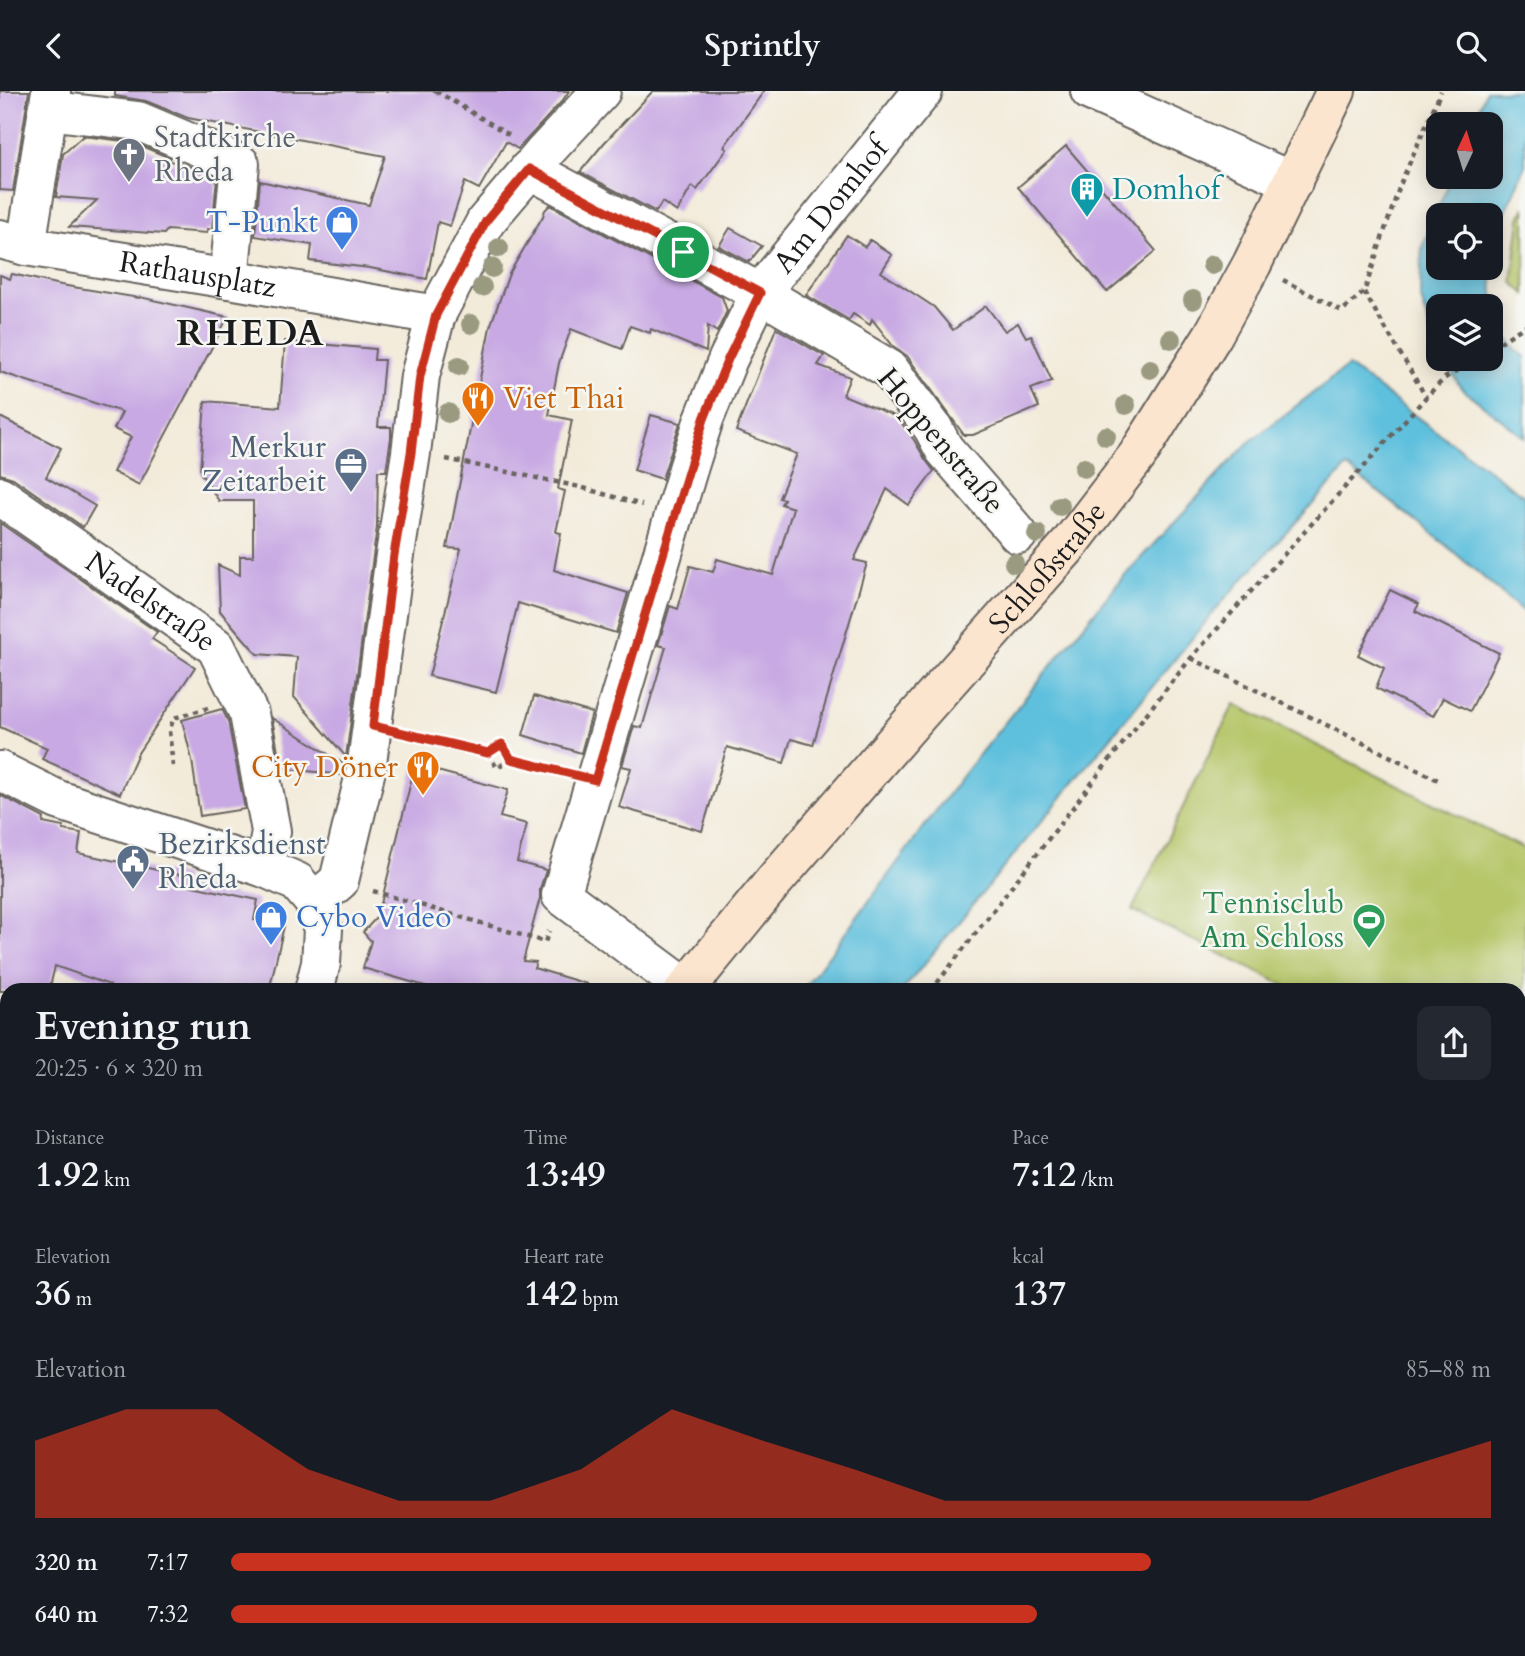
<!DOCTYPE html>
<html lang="en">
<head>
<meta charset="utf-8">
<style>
  :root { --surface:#171b24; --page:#242831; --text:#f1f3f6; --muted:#9ea1a6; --accent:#c8321e }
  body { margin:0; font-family:Cardo,serif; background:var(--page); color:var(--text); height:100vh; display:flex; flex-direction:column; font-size:26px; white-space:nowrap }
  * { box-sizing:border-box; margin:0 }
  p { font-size:23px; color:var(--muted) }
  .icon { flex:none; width:38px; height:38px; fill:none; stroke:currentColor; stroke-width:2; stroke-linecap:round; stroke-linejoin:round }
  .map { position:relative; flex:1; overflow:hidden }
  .sheet { position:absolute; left:0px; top:892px; width:1526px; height:674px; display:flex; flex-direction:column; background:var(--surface); border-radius:21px 21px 0 0; box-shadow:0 4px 18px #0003 }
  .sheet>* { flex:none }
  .needle { width:46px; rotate:4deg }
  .controls { position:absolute; left:1426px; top:21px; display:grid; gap:14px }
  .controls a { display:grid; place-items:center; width:77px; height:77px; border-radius:14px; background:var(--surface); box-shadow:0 4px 18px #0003; font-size:35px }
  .pin { position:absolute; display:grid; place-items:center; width:60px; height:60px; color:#fff; margin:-30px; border:4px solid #fff; border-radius:50%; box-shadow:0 2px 7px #0007 }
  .round { display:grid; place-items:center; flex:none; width:74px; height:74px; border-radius:14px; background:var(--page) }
  .head { display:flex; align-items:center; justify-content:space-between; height:119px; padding:0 35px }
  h1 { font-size:38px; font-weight:700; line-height:52px }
  .metrics { display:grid; grid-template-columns:repeat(3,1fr); gap:10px; height:119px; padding:7px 35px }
  .metrics div { display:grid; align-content:center }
  .metrics b { font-size:35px; font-weight:700 }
  .metrics small { font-size:19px; font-weight:400 }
  .metrics p { font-size:19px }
  .chart { height:196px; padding:14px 35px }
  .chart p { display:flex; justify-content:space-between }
  .chart svg { width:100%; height:126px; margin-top:7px; fill:var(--accent); opacity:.7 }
  ul { padding:0 35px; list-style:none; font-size:23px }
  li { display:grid; grid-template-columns:112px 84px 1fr; align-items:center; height:52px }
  li i { height:18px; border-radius:9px; background:var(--accent) }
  header { display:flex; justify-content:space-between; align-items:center; height:91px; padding:0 35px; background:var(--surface); font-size:32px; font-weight:700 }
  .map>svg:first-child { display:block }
  .green { fill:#b6c669; stroke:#697142; stroke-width:2 }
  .forest { fill:#90ab5d; stroke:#56643c; stroke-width:2 }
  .water { fill:#5fc0dd; stroke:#3e6e7c; stroke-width:2; fill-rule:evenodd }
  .building { fill:#c8a9e3 }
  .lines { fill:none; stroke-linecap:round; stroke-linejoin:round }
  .street-casing { stroke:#67645e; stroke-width:42 }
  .secondary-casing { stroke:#67645e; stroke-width:42 }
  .path { stroke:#67645e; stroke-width:4.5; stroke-dasharray:5 5; stroke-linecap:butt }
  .street { stroke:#fff; stroke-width:38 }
  .secondary { stroke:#fce5cf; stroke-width:38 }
  .tree { fill:#9a9a80 }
  .route-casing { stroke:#fff; stroke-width:14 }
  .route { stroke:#c8321e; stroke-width:9 }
  .labels { text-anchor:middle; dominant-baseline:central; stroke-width:5; stroke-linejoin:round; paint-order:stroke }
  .worship-label { font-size:30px; fill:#5b616d; stroke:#f6f6f2; text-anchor:start }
  .culture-label { font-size:30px; fill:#0d838f; stroke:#f6f6f2; text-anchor:start }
  .street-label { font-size:30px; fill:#1c1c1c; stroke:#f6f6f2 }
  .shop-label { font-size:30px; fill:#366cbe; stroke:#f6f6f2; text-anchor:end }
  .food-label { font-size:30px; fill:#c56008; stroke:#f6f6f2; text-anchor:start }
  .service-label { font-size:30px; fill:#4e5e75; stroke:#f6f6f2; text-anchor:end }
  .leisure-label { font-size:30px; fill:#27864d; stroke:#f6f6f2; text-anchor:end }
  .district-label { font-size:37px; font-weight:bold; letter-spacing:2px; fill:#1c1c1c; stroke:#f6f6f2 }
</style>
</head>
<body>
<header><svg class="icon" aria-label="back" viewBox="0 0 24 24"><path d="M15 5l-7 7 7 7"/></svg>Sprintly<svg class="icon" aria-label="search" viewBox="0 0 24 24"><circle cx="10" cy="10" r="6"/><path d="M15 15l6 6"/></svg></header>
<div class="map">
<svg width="1525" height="1565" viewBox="0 0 1525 1565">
  <rect width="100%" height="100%" fill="#f6f6f2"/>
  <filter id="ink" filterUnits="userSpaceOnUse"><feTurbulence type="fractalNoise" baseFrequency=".0143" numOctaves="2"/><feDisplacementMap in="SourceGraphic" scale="14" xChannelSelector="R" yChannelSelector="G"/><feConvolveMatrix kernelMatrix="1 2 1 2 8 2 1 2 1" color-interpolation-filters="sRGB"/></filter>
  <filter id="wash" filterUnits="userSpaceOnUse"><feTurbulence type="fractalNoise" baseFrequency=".00686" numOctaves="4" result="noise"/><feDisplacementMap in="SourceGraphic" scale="28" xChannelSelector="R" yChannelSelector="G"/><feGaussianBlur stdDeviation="1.57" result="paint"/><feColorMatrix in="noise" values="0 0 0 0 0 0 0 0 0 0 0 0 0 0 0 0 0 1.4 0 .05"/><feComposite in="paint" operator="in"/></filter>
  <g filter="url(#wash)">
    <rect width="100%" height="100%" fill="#f3ebda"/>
    <g class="green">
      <polygon points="1525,116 1525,203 1512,191 1520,127"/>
      <polygon points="1234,613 1525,758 1525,1108 1519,1120 1519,900 1294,899 1132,819"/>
    </g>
    <polygon class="forest" points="660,1559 1276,1559 1287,1565 612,1565"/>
    <g class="water">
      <path d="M 1486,0 L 1525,0 L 1525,75 L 1504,124 L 1492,188 L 1495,226 L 1514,257 L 1525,266 L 1525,347 L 1461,297 L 1444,268 L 1491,268 L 1491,215 L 1438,215 L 1438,258 L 1433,249 L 1420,204 L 1422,156 L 1451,86 L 1491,86 L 1491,33 L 1472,33 ZM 1491,124 L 1491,177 L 1438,177 L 1438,124 Z"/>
      <polygon points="1348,275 1525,406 1525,522 1448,456 1347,376 1222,511 903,899 803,899 964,682 1123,486 1248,352"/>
      <polygon points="1525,1117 1525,1259 1519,1270 1519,1129"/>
      <polygon points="1128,1559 1210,1559 1222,1565 1133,1565"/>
    </g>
    <g id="blocks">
      <g class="building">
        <polygon points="0,0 29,0 13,100 0,99"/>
        <polygon points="115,0 569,0 563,9 518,58 506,51 479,98 465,91 450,135 438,131 427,188 370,177 310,170 312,154 255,145 260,90 369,114 385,65 188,27 146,10 115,5"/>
        <polygon points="653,0 764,0 724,56 727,58 697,99 692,95 677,121 662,111 656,121 580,81 604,52"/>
        <polygon points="83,45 132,51 170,67 170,70 185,74 217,87 212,139 207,138 207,142 167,139 164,143 69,136 97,109 56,106 63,63"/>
        <polygon points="1066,55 1156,160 1107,201 1018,96"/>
        <polygon points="550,114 722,206 727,220 717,241 708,235 706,261 651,238 650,242 630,235 622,258 571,238 559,272 549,324 572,329 558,398 565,400 556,441 561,442 554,479 628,502 616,542 518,512 496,601 429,585 461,458 447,457 490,236 509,183 543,125 545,119"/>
        <polygon points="730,137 762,155 749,171 719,155"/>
        <polygon points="847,144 865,156 870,149 892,164 881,181 934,216 953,239 986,215 1005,240 1018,232 1026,246 1031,244 1052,290 1031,298 1039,316 973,344 964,344 907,265 893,255 872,228 870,234 853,223 849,229 806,204"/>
        <polygon points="12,183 61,194 139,207 140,206 228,226 139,394 113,381 131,346 114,338 122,321 0,281 0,184 10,188"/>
        <polygon points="776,237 824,265 818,274 850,286 843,304 897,326 914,349 925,368 934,380 909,414 887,398 854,469 867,472 813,654 791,648 784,672 727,656 702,740 619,716 631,677 622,675 634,635 642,637 666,556 658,554 670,515 678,518 690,475 713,481 717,468 773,484 793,417 781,413 784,408 779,407 797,363 736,340"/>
        <polygon points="285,250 375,258 374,269 384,269 378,336 391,336 391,347 386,380 378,380 377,436 346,666 294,606 297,566 257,563 220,520 218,474 240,484 240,465 253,465 253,410 219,410 200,381 205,310 280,316"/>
        <polygon points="651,324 680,332 662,388 634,379"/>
        <polygon points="0,326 61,357 46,386 95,415 83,436 13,387 0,383"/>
        <polygon points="0,432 157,541 152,548 195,576 138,662 120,703 42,668 47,657 0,636"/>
        <polygon points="1390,499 1419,513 1415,520 1499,562 1470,620 1443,607 1433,625 1376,597 1384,577 1358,564"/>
        <polygon points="534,605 592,622 581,662 523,644"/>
        <polygon points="222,618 228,630 245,718 200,725 192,669 182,629"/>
        <polygon points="272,627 345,674 342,684 281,677"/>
        <polygon points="415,674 508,699 500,726 527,733 517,771 546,779 540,798 540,807 523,870 536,871 534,877 587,893 586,900 442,900 363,877 371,850 363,841 378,825"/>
        <polygon points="0,704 44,727 43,732 63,736 63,739 81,742 78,762 185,785 183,793 258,809 254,829 284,835 269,900 108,900 110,894 55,875 49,900 0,900"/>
      </g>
    </g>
  </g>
  <g filter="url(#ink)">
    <use href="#blocks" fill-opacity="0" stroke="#67645e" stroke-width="2"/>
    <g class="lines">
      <defs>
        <g id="street">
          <polyline points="1090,0 1293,91"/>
          <polyline points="47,19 138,30 240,73 229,188"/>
          <polyline points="529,78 760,202 889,278 933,337 944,358 1018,443"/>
          <path id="s1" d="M 0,148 L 26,155 L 229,188 L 436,224"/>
          <polyline points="26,155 51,0"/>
          <path id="s2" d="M 0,405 L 216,556 L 249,623 L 271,740 L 265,777"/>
          <polyline points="0,680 58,709 265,777 297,791 314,811 323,838 321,872 314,900"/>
          <polyline points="314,811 339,790 366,679 395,464 411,362 420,285 436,224 486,130 542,64 601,0"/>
          <path id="s3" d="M 686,897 L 561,804 L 688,378 L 704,328 L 728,268 L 760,202 L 923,0"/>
          <polyline points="0,938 7,941"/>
          <polyline points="0,1142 7,1142"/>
          <polyline points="0,1426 7,1426"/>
          <polyline points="1311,1559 1322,1565"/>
          <polyline points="156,1565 156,1559"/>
        </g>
        <g id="secondary">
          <path id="s4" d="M 684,900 L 775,789 L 918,624 L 1068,455 L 1137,365 L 1213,244 L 1252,173 L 1336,0"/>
          <polyline points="505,1559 505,1565"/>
        </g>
      </defs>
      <use href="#street" class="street-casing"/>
      <use href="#secondary" class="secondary-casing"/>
      <g class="path">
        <polyline points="436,0 511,45"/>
        <polyline points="1283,189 1342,220 1364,201 1400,94 1441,0"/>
        <polyline points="1364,201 1426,306"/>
        <polyline points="1491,257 1525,235"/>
        <polyline points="446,368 580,396 642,414"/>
        <polyline points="1191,567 1438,689"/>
        <polyline points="405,642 488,662 502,653 511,668 560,680"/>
        <polyline points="488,662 497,677 511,668"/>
        <polyline points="173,675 169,640 174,627 208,617"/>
        <polyline points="373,800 545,851 549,840"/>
        <polyline points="931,900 1108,671 1191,567 1426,306 1445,287 1475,268"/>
        <polyline points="1519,1336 1525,1330"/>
        <polyline points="735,1565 739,1559"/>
        <polyline points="1043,1565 1045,1559"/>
        <polyline points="1395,1565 1398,1559"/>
        <polyline points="1476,1565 1479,1559"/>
      </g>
      <use href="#street" class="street"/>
      <use href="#secondary" class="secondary"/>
    </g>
    <g class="tree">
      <circle cx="499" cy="157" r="10"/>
      <circle cx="1212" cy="174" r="10"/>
      <circle cx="492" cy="177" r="10"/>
      <circle cx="482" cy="196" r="10"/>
      <circle cx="1193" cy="209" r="10"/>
      <circle cx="471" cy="233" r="10"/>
      <circle cx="1171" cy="248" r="10"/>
      <circle cx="459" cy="275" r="10"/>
      <circle cx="1150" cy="278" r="10"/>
      <circle cx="1126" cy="314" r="10"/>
      <circle cx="448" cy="322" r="10"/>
      <circle cx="1106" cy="345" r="10"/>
      <circle cx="1084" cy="377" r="10"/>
      <circle cx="1060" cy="415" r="10"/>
      <circle cx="1037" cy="443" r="10"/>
      <circle cx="1014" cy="472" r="10"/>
    </g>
  </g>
  <g class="lines" filter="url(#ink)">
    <defs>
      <polygon id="route" points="529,78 760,202 728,268 704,328 595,689 511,668 502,653 488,662 373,635 394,464 411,362 420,285 436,224 486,130"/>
    </defs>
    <use href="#route" class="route-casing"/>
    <use href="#route" class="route"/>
  </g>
  <defs>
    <symbol id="church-pin" viewBox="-11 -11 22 30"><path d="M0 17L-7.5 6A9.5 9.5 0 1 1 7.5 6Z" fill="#6b7280" stroke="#f6f6f2"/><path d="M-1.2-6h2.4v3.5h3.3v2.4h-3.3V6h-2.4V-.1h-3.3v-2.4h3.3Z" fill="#fff"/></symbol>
    <symbol id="building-pin" viewBox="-11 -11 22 30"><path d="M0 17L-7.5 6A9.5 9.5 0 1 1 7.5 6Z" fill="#0f9aa8" stroke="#f6f6f2"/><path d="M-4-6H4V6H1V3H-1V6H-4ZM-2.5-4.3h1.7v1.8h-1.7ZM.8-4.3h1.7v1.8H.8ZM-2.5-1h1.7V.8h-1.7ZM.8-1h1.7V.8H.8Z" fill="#fff"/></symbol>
    <symbol id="shop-pin" viewBox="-11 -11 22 30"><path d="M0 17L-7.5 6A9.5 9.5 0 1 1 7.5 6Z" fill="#3f7fe0" stroke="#f6f6f2"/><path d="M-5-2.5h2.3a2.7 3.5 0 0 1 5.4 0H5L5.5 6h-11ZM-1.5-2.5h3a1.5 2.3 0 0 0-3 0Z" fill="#fff"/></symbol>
    <symbol id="restaurant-pin" viewBox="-11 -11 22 30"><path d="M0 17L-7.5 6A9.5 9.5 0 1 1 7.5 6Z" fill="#e8710a" stroke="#f6f6f2"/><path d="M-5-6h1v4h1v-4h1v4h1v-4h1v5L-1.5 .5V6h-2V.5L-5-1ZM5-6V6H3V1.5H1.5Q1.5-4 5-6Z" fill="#fff"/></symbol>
    <symbol id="office-pin" viewBox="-11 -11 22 30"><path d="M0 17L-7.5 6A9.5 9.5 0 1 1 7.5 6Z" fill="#5c6f8a" stroke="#f6f6f2"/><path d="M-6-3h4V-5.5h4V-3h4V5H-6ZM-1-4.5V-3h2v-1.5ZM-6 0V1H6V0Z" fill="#fff"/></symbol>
    <symbol id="civic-pin" viewBox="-11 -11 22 30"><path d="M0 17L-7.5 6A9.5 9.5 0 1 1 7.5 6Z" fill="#5c6f8a" stroke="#f6f6f2"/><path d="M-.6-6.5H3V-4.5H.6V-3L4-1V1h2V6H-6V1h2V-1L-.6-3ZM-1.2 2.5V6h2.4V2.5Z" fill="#fff"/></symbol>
    <symbol id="stadium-pin" viewBox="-11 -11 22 30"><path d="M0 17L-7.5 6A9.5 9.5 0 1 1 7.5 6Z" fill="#2e9e5b" stroke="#f6f6f2"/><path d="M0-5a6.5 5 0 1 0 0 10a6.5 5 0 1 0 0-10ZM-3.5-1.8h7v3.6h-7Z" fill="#fff"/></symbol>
  </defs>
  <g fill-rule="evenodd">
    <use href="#church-pin" x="110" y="44" width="38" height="52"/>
    <use href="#building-pin" x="1068" y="79" width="38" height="52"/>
    <use href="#shop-pin" x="323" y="112" width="38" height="52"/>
    <use href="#restaurant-pin" x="459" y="288" width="38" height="52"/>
    <use href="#office-pin" x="332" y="354" width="38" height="52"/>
    <use href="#restaurant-pin" x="404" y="657" width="38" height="52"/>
    <use href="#civic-pin" x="114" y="751" width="38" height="52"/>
    <use href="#shop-pin" x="252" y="807" width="38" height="52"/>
    <use href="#stadium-pin" x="1350" y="810" width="38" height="52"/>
  </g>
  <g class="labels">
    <g class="worship-label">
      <text x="154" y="46">Stadtkirche<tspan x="154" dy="34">Rheda</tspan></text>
    </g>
    <g class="culture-label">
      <text x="1112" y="98">Domhof</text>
    </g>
    <g class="street-label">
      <text stroke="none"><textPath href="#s3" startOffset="903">Am Domhof</textPath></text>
      <text stroke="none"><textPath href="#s1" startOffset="201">Rathausplatz</textPath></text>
      <text transform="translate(941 350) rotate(50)">Hoppenstraße</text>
      <text stroke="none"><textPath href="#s4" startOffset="558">Schloßstraße</textPath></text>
      <text stroke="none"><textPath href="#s2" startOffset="184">Nadelstraße</textPath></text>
    </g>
    <g class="shop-label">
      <text x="318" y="131">T-Punkt</text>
      <text x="296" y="826" text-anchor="start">Cybo Video</text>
    </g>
    <g class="food-label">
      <text x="503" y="307">Viet Thai</text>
      <text x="398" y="676" text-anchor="end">City Döner</text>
    </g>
    <g class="service-label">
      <text x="326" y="356">Merkur<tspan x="326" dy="34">Zeitarbeit</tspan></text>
      <text x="158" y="753" text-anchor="start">Bezirksdienst<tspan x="158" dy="34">Rheda</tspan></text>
    </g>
    <g class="leisure-label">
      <text x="1344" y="812">Tennisclub<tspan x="1344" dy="34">Am Schloss</tspan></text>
    </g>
    <g class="district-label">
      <text x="251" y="242">RHEDA</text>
    </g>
  </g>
</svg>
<div class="controls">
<a><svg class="needle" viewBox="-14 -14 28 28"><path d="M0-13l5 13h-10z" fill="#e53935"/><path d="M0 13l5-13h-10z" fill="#9ea1a6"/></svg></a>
<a><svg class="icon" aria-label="locate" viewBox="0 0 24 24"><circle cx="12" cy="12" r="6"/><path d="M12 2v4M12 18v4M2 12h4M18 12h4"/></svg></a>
<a><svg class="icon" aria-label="layers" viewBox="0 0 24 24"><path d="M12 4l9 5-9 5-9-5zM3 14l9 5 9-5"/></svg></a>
</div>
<div class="pin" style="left:683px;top:161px;background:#1e9e55"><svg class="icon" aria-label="arrive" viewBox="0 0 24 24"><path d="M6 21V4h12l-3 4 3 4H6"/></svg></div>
<section class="sheet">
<div class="head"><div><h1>Evening run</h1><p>20:25 · 6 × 320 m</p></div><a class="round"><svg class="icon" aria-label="share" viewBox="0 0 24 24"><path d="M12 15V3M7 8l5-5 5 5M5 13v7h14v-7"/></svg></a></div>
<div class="metrics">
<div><p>Distance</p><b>1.92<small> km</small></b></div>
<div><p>Time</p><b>13:49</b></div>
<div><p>Pace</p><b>7:12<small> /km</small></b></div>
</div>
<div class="metrics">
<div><p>Elevation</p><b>36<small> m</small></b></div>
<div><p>Heart rate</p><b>142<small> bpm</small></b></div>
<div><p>kcal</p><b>137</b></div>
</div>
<div class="chart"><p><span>Elevation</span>85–88 m</p>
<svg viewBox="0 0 160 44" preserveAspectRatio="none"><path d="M0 44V17L10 6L20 6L30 27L40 38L50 38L60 27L70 6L80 17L90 27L100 38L110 38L120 38L130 38L140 38L150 27L160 17V44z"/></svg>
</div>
<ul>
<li><b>320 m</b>7:17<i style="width:73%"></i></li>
<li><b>640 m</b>7:32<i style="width:64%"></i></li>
</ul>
</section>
</div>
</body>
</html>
